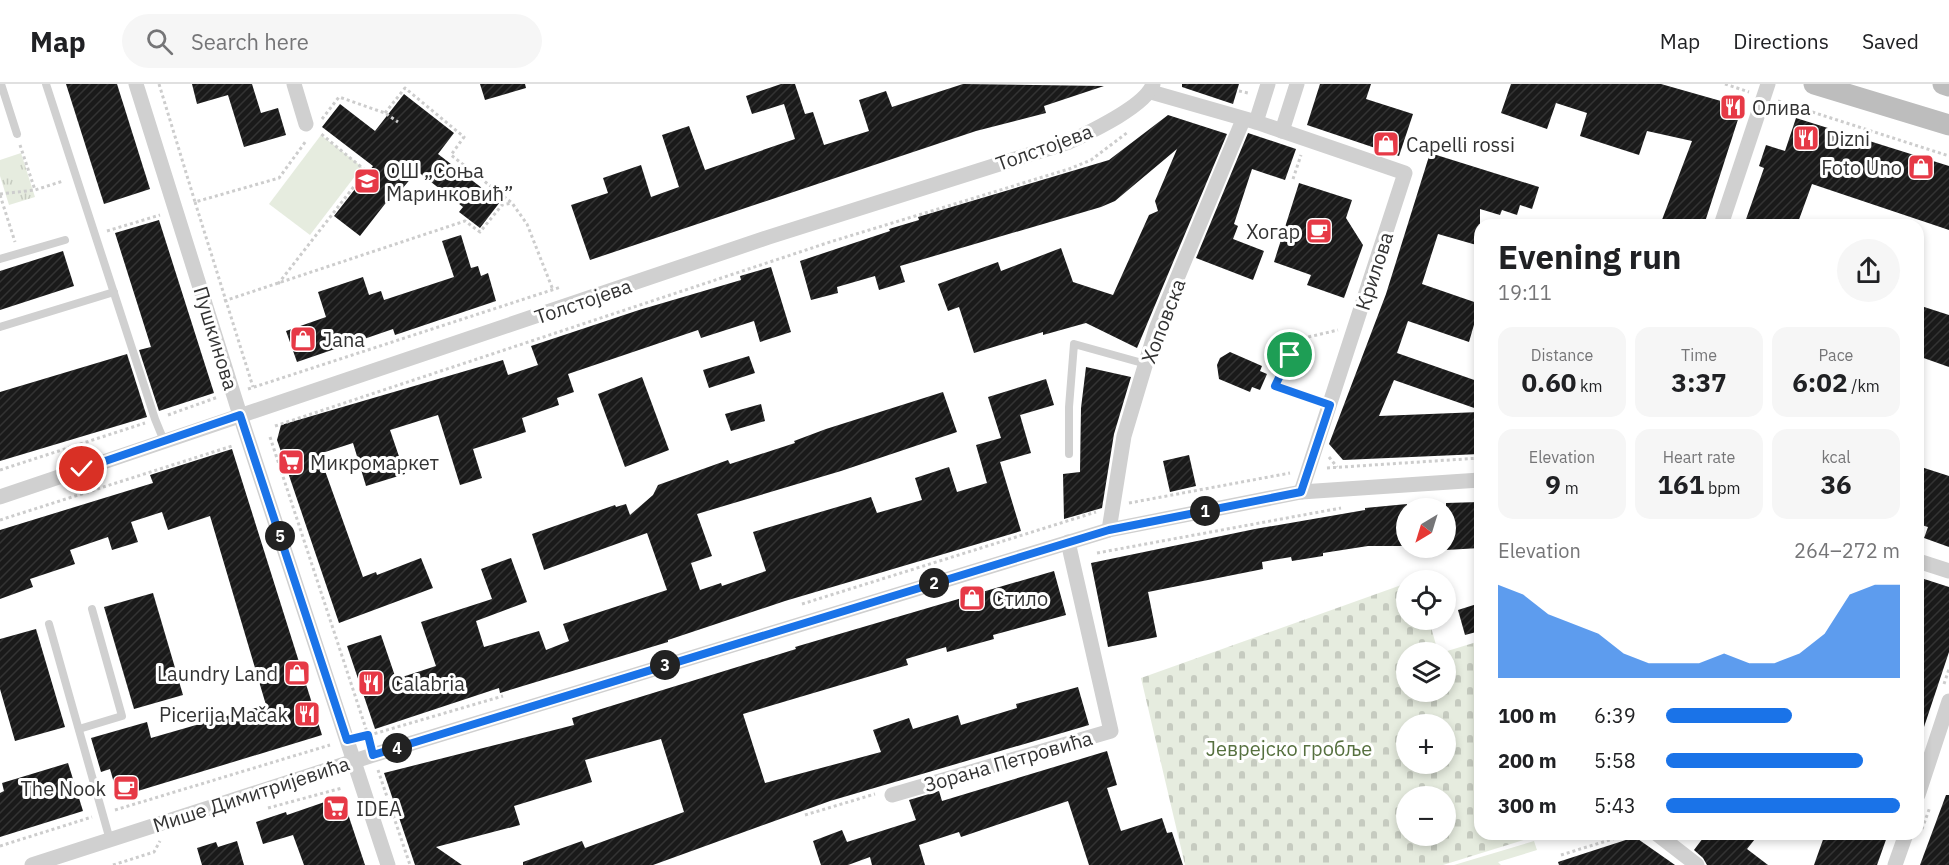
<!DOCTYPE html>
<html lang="en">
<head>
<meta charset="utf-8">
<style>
  :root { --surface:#fff; --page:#f6f6f6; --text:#202124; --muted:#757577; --line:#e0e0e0; --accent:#1a73e8 }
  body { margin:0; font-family:"IBM Plex Sans",sans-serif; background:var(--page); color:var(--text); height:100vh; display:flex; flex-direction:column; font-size:22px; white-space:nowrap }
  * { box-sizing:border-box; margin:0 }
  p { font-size:20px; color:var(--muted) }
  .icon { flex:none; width:33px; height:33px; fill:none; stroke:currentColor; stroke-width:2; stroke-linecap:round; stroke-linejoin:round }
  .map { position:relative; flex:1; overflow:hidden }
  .sheet { position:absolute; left:1474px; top:135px; width:450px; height:621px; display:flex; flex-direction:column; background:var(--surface); border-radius:18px; box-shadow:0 3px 9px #0003 }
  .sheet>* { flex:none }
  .needle { width:39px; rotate:218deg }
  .fabs { position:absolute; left:1396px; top:414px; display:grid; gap:12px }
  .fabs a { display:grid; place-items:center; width:60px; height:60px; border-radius:50%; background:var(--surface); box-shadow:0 3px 9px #0003; font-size:30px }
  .pin { position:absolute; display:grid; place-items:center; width:51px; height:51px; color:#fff; margin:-26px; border:3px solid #fff; border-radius:50%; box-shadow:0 2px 6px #0007 }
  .km { position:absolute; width:30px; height:30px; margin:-15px; border-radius:50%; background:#222; color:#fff; font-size:16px; line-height:30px; text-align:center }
  .round { display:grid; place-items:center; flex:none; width:63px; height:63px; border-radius:32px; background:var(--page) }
  .summary { display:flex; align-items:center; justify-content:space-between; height:102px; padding:0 24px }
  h1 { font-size:33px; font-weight:800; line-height:45px }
  .figures { display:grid; grid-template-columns:repeat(3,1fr); gap:9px; height:102px; padding:6px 24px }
  .figures div { display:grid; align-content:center; border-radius:15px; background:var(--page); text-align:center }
  .figures b { font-size:26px; font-weight:800 }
  .figures small { font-size:16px; font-weight:400 }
  .figures p { font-size:16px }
  .chart { height:168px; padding:12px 24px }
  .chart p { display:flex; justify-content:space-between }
  .chart svg { width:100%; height:108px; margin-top:6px; fill:var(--accent); opacity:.7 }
  ul { padding:0 24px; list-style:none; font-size:20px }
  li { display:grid; grid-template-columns:96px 72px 1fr; align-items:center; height:45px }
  li i { height:15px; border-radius:8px; background:var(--accent) }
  header { display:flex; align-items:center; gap:36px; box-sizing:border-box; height:84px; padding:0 30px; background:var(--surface); border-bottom:2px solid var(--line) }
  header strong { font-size:28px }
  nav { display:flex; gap:33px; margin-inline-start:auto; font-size:21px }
  .search { width:420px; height:54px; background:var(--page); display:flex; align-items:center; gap:15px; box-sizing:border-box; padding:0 21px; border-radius:33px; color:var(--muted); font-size:22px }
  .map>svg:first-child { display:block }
  .grass { fill:url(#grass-tufts) }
  .cemetery { fill:url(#cemetery-stones); fill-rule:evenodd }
  .garden { fill:#e6ecdf }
  .building { fill:url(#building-hatch) }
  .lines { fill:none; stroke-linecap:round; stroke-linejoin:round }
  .path { stroke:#cdcdcd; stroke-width:3; stroke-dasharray:3 3; stroke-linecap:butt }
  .lane { stroke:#d0d0d0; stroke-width:8 }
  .street { stroke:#d0d0d0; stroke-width:15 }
  .secondary { stroke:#bdbdbd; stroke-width:21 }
  .route-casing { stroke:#fff; stroke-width:12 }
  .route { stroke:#1a73e8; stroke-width:8 }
  .labels { text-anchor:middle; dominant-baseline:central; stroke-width:6; stroke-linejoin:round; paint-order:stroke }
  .poi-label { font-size:20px; fill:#333; stroke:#fff; text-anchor:start }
  .street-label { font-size:20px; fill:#333; stroke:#fff }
  .park-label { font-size:20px; fill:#56703f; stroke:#fff }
</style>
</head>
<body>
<header>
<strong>Map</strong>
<div class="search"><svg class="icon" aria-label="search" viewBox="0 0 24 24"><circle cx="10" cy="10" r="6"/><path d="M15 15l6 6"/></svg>Search here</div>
<nav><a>Map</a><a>Directions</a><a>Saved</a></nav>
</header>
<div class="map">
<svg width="1949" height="781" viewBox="0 0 1949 781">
  <defs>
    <pattern id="grass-tufts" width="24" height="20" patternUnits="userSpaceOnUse" patternTransform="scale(1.5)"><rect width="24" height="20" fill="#e6ecdf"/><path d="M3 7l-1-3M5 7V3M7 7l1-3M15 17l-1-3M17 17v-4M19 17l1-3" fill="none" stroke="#c6cbc0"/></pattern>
    <pattern id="cemetery-stones" width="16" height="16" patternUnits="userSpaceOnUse" patternTransform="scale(1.5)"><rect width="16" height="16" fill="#e6ecdf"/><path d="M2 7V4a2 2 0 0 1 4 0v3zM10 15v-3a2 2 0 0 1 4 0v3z" fill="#c6cbc0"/></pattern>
    <pattern id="building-hatch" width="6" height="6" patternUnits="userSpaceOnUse" patternTransform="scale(1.5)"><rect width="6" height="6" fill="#1a1a1a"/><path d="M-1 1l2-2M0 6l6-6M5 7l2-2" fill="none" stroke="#333"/></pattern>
  </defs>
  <rect width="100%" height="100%" fill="#fff"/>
  <polygon class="grass" points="21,69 35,113 9,121 0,92 0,76"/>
  <path class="cemetery" d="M 1407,499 L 1407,536 L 1429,536 L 1438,568 L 1407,568 L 1407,608 L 1446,608 L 1446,568 L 1444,568 L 1480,557 L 1480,750 L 1543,750 L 1443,781 L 1185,781 L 1141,594 ZM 1407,640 L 1446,640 L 1446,680 L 1407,680 ZM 1407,712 L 1446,712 L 1446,752 L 1407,752 Z"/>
  <g class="garden">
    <polygon points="321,51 362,83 310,151 269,120"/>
    <polygon points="1534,757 1537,766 1498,778 1501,781 1454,781"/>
  </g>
  <g class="building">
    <polygon points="66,0 117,0 150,105 104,120"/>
    <polygon points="192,0 252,0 261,29 278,24 286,51 244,63 228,11 197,20"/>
    <polygon points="480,0 525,0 526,4 485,16"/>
    <polygon points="781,0 795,0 805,30 813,28 824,61 869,47 859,16 886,7 892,23 963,0 1104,2 1044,22 1046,29 976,47 590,176 571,121 608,109 603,94 641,81 651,113 679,103 662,51 689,42 705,86 795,55 784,20 752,30 746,12"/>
    <polygon points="1182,0 1239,0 1233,20 1182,3"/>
    <polygon points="1320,0 1371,0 1366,15 1413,30 1399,72 1307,41"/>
    <polygon points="1511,0 1661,0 1742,23 1704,141 1660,141 1692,57 1647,47 1639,71 1580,52 1587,29 1556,19 1547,45 1501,29"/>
    <polygon points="404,10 454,49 438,70 500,118 480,144 459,128 463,123 417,87 402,105 399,102 360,152 334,132 373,82 322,43 340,20 375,47"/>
    <polygon points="1168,31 1227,50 1137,264 1086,239 1043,251 1043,248 974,269 959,223 948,227 938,200 998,178 1001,187 1061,164 1073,198 1113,211 1149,131 1158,127 1155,117 1177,65 1115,117 1101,123 900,182 905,198 879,206 875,192 837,203 838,209 811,216 800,177 890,147 889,145 919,136 918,133 1109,76"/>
    <polygon points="1796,34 1949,82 1949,146 1812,100 1797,141 1744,141 1764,84 1759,82 1766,61 1785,67"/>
    <polygon points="1248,49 1296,65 1285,96 1252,85 1234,140 1238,142 1233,155 1264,167 1253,196 1196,174"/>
    <polygon points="1430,69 1539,103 1532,125 1520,121 1517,131 1502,126 1500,131 1480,125 1480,162 1438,150 1422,200 1480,220 1469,258 1408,237 1397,269 1480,298 1480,326 1394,296 1379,332 1480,328 1480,370 1343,376 1329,360 1386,210"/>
    <polygon points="1299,99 1352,116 1346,134 1363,161 1344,214 1307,201 1311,191 1274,178"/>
    <polygon points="159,136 214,309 159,327 139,266 151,263 115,149"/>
    <polygon points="461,151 471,184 478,182 481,192 488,189 496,217 395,251 393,245 297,278 286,247 326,233 318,208 363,193 369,211 381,207 384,216 454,193 442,157"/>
    <polygon points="63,167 74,202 0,226 0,187"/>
    <polygon points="771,183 791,248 760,258 754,237 701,254 698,246 568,290 574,308 557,314 559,321 522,334 526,348 473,365 482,394 460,401 438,331 390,346 405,390 366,402 353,359 319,370 363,493 376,488 377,491 421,474 433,504 339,539 277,356 281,341 503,276 508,291 538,281 531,262 639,226 741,196 740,192"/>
    <polygon points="1918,221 1949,231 1949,283 1918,272"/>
    <polygon points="1230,268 1262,282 1260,287 1267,290 1260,306 1252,303 1250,308 1219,295 1217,281 1220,274"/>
    <polygon points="127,270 147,333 0,377 0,308"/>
    <polygon points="749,272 755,289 709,304 703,286"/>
    <polygon points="1086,283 1131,293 1114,350 1102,424 1064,435 1063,390 1080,388 1081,324"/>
    <polygon points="642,293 669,366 625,383 598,310"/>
    <polygon points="1046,295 1054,321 1020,331 1031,369 1000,378 1021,447 785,517 668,556 668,558 500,609 499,604 375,645 347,562 381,551 396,595 436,582 421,538 492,515 481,485 511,474 527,518 476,537 484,563 539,547 546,566 569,557 563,540 667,506 647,449 544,486 532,450 615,421 616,423 626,420 630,431 653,411 658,401 728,376 730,380 795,359 794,357 826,345 943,308 957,348 841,387 697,430 712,472 691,479 700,506 721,499 722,502 766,487 753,448 871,413 877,429 922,416 915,394 949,383 957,408 987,399 976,361 1001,354 988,313"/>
    <polygon points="761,320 765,337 731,347 725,330"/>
    <polygon points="232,365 322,651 118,713 110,685 101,688 91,654 147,638 151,654 266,621 210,432 168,446 162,428 131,438 138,458 112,466 108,453 70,466 75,480 30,495 33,503 0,515 0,446 153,399 150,391"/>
    <polygon points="1189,371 1196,402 1170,408 1163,377"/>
    <polygon points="1918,382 1949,392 1949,463 1924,454 1928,443 1918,440"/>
    <polygon points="1480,418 1480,464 1446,466 1446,419"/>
    <polygon points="1407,420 1407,462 1368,462 1323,469 1323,472 1292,477 1291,473 1262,478 1263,485 1148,508 1157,553 1108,563 1091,479 1255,445 1365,426 1365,424"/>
    <polygon points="1054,487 1066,531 993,551 994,555 947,568 946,563 906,575 908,581 743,630 765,699 881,668 873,646 909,634 913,645 958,631 961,641 1017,624 1016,620 1078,603 1089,641 830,717 653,781 523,781 523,778 582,757 585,764 684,728 661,655 585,676 592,698 514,722 520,741 436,763 462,781 415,781 384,689 574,641 572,634 796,565 795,563"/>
    <polygon points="1918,493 1949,503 1949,568 1921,652 1918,651"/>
    <polygon points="153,509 183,611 134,625 104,523"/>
    <polygon points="1480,519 1480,547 1465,551 1458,526"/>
    <polygon points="36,545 65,643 15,657 0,605 0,555"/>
    <polygon points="1107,667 1117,701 1107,704 1121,747 1162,734 1167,749 1172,748 1183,781 1089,781 1068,717 961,753 959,748 919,761 925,781 872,781 870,773 848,781 821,781 813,757 842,746 847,758 916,736 909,716 939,707 942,717"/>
    <polygon points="68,679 83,727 0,753 0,709 4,707 2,699"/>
    <polygon points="1946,711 1949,711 1949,781 1920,781"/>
    <polygon points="342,712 365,781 304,781 293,751 263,760 256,738 286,728 287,731"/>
    <polygon points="1706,750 1759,750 1747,765 1768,781 1707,781 1703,774 1694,766"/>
    <polygon points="1825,750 1888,750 1877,781 1814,781"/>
    <polygon points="1635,753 1675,781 1559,781 1558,778"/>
    <polygon points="237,757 244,781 202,781 197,764 216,758 218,763"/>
  </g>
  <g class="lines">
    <g class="path">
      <polyline points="159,0 195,118 279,94 306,57"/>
      <polyline points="1725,0 1749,8"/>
      <polyline points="1239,7 1248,9"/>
      <polyline points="1778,17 1949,72"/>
      <polyline points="385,29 405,4 464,53 451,71 512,119 527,140 553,206"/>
      <polyline points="322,35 339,13 385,29 398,38"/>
      <polyline points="20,61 35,106 63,97"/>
      <polyline points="1293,95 1301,71"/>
      <polyline points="0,110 35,106"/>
      <polyline points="0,111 15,158"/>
      <polyline points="195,118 253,303"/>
      <polyline points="107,147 160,131"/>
      <polyline points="278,200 366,87 320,49"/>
      <polyline points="224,217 465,137 480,148 502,121 512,119"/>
      <polyline points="248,305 561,203"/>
      <polyline points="1314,315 1275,302 1290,271 1304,254 1338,246"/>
      <polyline points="168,331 218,313"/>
      <polyline points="275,342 833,157 1069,85 1091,76 1128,48"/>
      <polyline points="270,353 368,651"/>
      <polyline points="1329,373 1337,383"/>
      <polyline points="1327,384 1480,374"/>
      <polyline points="0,386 145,339"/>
      <polyline points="1129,419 1290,389"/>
      <polyline points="0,436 232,362"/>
      <polyline points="1097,469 1341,424"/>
      <polyline points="802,520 1096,428"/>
      <polyline points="1944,600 1949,585"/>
      <polyline points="363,653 503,612"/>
      <polyline points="378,686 410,781"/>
      <polyline points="268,724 342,704"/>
      <polyline points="115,726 330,661"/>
      <polyline points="805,731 875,710"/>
      <polyline points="1922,745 1930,723"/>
      <polyline points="0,762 92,733"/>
      <polyline points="1561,771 1629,750"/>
      <polyline points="113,781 154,768 160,757"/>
    </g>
    <g class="lane">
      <polyline points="1,0 17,50"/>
      <polyline points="46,0 155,335 164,357"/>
      <polyline points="0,175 65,156"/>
      <polyline points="0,243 114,208"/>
      <polyline points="1069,370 1069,323 1074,260 1146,280"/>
      <polyline points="49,540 110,756"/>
      <polyline points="79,645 122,632 92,525"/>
    </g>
    <g class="street">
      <polyline points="136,0 240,331 388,781"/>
      <polyline points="294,0 306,40"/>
      <polyline points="1151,8 1256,38 1405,89 1301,408"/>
      <polyline points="1256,38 1268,0"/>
      <polyline points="1282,47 1297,0"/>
      <polyline points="1721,141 1768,0"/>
      <path d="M 0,413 L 769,153 L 1069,58 C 1090,48 1146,22 1153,0"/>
      <polyline points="1109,446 1124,352 1156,245 1243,36"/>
      <polyline points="1918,477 1949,487"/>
      <polyline points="892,711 1111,647 1068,458"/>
      <polyline points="1918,711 1949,617"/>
      <polyline points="1657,750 1697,781"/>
      <polyline points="32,781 373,671 1109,446 1301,408 1480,396"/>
      <polyline points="1895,781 1906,750"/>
    </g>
    <g class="secondary">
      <polyline points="1814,0 1949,41"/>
      <polyline points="1943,0 1949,2"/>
    </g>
  </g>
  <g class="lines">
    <defs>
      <polyline id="route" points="82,385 240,331 347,656 368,651 373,671 1109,446 1301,408 1330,321 1275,302 1290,271"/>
    </defs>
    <use href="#route" class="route-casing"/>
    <use href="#route" class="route"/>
  </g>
  <defs>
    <symbol id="restaurant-square" viewBox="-11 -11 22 22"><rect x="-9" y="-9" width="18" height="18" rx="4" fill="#e63946" stroke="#fff"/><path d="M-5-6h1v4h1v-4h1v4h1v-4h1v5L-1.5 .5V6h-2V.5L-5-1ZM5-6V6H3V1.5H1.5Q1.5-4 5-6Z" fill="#fff"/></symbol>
    <symbol id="shop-square" viewBox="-11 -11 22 22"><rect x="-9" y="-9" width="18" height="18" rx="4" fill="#e63946" stroke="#fff"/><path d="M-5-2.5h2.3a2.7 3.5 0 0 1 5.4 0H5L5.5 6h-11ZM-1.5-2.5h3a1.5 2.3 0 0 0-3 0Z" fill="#fff"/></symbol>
    <symbol id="school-square" viewBox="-11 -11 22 22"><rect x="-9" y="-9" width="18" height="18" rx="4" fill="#e63946" stroke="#fff"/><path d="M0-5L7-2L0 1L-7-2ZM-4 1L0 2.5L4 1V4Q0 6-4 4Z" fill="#fff"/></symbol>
    <symbol id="cafe-square" viewBox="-11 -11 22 22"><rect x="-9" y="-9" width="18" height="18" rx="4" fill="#e63946" stroke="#fff"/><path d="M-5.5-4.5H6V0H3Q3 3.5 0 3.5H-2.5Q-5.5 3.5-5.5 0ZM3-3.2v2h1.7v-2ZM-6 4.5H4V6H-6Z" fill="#fff"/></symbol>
    <symbol id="supermarket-square" viewBox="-11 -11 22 22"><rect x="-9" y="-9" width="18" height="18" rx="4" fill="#e63946" stroke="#fff"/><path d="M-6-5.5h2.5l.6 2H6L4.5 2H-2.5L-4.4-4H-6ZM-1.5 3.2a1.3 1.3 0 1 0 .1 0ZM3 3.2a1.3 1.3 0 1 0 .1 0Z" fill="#fff"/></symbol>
  </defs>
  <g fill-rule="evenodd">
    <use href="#restaurant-square" x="1718" y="8" width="30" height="30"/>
    <use href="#restaurant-square" x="1791" y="39" width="30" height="30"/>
    <use href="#shop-square" x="1371" y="45" width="30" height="30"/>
    <use href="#shop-square" x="1906" y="68" width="30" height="30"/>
    <use href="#school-square" x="352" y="82" width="30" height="30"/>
    <use href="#cafe-square" x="1304" y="132" width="30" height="30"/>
    <use href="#shop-square" x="288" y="240" width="30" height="30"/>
    <use href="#supermarket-square" x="276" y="363" width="30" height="30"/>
    <use href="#shop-square" x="957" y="499" width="30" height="30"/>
    <use href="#shop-square" x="282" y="574" width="30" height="30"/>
    <use href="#restaurant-square" x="356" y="584" width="30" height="30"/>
    <use href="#restaurant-square" x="292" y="615" width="30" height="30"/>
    <use href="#cafe-square" x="111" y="689" width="30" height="30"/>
    <use href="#supermarket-square" x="321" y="709" width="30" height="30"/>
  </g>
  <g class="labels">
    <g class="poi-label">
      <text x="1752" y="23">Олива</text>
      <text x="1826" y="54">Dizni</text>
      <text x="1406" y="60">Capelli rossi</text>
      <text x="1902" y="83" text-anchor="end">Foto Uno</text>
      <text x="386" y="86">ОШ „Соња<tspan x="386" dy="23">Маринковић”</tspan></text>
      <text x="1300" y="147" text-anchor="end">Хогар</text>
      <text x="322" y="255">Jana</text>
      <text x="310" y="378">Микромаркет</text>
      <text x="992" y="514">Стило</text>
      <text x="278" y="589" text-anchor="end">Laundry Land</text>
      <text x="391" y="599">Calabria</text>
      <text x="288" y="630" text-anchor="end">Picerija Mačak</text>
      <text x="106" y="704" text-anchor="end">The Nook</text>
      <text x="356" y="724">IDEA</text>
    </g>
    <g class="street-label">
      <text transform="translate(1044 63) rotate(-20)">Толстојева</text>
      <text transform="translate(1374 187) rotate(-72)">Крилова</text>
      <text transform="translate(583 217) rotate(-19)">Толстојева</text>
      <text transform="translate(1163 237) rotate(-69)">Хоповска</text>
      <text transform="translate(216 254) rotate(73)">Пушкинова</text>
      <text transform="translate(1008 677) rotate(-16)">Зорана Петровића</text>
      <text transform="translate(251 710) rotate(-18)">Мише Димитријевића</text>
    </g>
    <g class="park-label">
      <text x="1289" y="664">Јеврејско гробље</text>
    </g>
  </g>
</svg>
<div class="fabs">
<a><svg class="needle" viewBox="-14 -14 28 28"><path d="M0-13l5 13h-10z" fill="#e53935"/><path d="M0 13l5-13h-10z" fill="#757577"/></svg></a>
<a><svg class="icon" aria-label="locate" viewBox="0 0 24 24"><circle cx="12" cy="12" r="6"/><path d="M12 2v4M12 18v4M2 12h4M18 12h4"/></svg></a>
<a><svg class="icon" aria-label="layers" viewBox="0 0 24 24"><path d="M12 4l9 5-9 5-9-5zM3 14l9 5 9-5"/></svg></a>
<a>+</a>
<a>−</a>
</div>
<div class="pin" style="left:1290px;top:271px;background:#1e9e55"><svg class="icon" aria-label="arrive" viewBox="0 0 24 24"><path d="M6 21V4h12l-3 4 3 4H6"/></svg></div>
<div class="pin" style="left:82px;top:385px;background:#d93025"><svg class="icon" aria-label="check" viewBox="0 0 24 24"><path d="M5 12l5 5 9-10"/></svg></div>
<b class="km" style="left:1205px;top:427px">1</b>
<b class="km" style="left:934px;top:499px">2</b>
<b class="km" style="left:665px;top:581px">3</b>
<b class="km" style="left:397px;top:664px">4</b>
<b class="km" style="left:280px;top:452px">5</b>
<section class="sheet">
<div class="summary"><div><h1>Evening run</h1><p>19:11</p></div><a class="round"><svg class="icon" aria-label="share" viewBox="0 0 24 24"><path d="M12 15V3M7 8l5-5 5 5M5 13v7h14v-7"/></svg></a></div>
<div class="figures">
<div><p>Distance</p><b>0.60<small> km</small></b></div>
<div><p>Time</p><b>3:37</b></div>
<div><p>Pace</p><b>6:02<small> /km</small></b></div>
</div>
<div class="figures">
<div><p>Elevation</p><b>9<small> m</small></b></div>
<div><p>Heart rate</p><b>161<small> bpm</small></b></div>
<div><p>kcal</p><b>36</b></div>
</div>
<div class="chart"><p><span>Elevation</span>264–272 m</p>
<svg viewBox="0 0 160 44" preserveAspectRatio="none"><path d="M0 44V6L10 10L20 18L30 22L40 26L50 34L60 38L70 38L80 38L90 34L100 38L110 38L120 34L130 26L140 10L150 6L160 6V44z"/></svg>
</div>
<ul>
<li><b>100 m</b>6:39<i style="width:54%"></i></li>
<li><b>200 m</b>5:58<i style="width:84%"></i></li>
<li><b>300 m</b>5:43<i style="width:100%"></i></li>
</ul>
</section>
</div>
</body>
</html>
